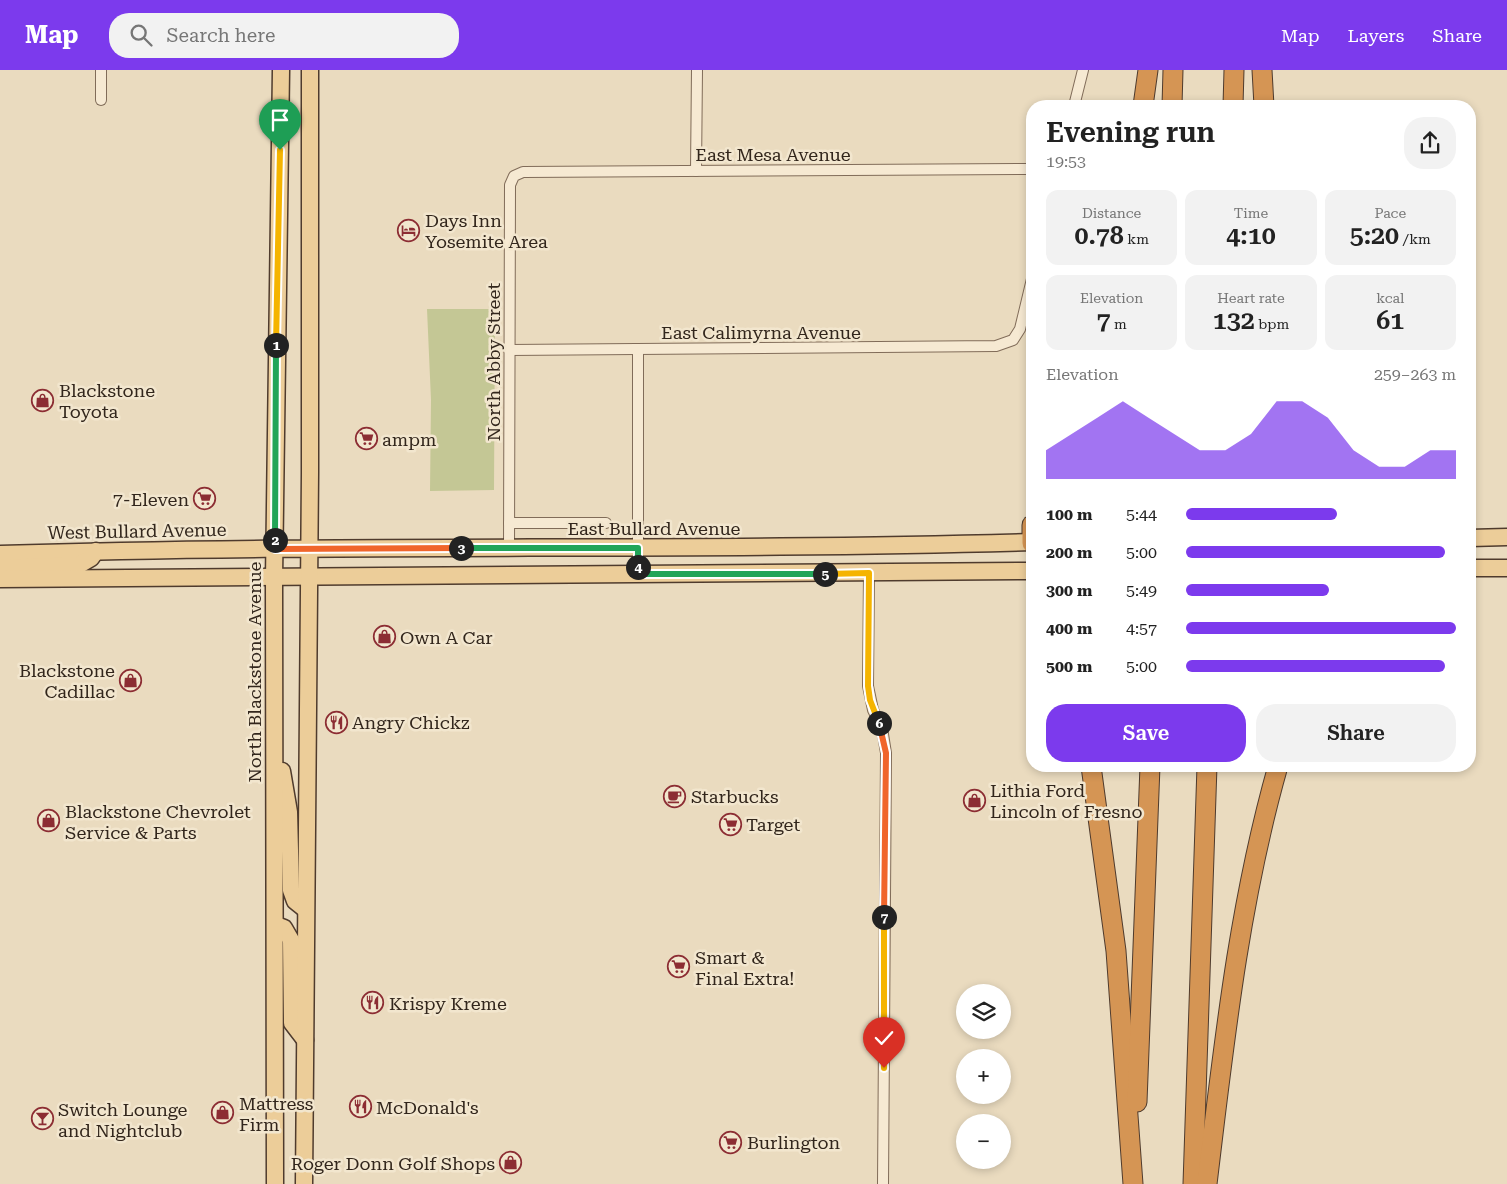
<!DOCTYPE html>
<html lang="en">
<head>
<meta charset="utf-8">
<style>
  :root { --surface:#fff; --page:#f2f2f2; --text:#222; --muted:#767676; --accent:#7c3aed }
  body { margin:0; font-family:"Roboto Serif",serif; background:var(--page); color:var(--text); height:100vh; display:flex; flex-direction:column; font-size:19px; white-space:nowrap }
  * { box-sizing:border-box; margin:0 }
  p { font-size:16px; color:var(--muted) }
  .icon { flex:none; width:28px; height:28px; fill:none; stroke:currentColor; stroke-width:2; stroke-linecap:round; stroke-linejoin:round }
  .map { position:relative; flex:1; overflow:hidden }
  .panel { position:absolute; left:1026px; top:30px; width:450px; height:672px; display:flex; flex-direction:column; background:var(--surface); border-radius:20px; box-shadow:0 2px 8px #0003 }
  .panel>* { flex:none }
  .tools { position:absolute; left:956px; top:914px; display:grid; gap:10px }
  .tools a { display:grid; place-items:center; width:55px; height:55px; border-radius:50%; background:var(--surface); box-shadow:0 2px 8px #0003; font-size:25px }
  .pin { position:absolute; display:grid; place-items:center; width:42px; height:42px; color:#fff; margin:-51px -21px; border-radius:50% 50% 50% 0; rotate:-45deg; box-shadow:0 0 5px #0007 }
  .pin .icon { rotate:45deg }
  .km { position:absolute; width:25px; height:25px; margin:-12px; border-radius:50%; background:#222; color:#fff; font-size:14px; line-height:25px; text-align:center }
  .round { display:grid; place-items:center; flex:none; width:52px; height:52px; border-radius:20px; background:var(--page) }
  .overview { display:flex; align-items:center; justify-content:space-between; height:85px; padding:0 20px }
  h1 { font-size:28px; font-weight:600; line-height:38px }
  .stats { display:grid; grid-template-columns:repeat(3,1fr); gap:8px; height:85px; padding:5px 20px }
  .stats div { display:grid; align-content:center; border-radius:12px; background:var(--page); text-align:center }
  .stats b { font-size:25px; font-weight:600 }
  .stats small { font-size:14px; font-weight:400 }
  .stats p { font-size:14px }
  .chart { height:140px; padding:10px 20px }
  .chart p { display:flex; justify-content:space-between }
  .chart svg { width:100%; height:90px; margin-top:5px; fill:var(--accent); opacity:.7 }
  .action { display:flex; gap:10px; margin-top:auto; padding:10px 20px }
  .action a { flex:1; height:58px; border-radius:20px; background:var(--accent); color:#fff; font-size:20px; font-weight:600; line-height:58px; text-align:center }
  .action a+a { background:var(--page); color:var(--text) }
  ul { padding:0 20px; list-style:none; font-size:16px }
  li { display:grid; grid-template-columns:80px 60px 1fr; align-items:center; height:38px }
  li i { height:12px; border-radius:6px; background:var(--accent) }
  header { display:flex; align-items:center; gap:30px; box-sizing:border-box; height:70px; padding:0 25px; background:var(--accent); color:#fff }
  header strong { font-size:24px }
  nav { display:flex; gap:28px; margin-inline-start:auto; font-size:18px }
  .search { width:350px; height:45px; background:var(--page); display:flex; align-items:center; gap:12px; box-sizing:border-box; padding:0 18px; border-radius:20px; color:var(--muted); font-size:19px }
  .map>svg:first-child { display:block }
  .green { fill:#c4c795 }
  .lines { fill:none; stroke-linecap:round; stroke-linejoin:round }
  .minor-casing { stroke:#816c59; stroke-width:12 }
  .primary-casing { stroke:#4f3b2d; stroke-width:19 }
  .motorway-casing { stroke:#4f3b2d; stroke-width:21 }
  .minor { stroke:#f6e9d2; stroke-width:10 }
  .primary { stroke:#eccd99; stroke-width:16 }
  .motorway { stroke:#d59554; stroke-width:19 }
  .split-1-casing { stroke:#fff; stroke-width:10 }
  .split-2-casing { stroke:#fff; stroke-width:10 }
  .split-3-casing { stroke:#fff; stroke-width:10 }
  .split-4-casing { stroke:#fff; stroke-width:10 }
  .split-5-casing { stroke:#fff; stroke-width:10 }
  .split-6-casing { stroke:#fff; stroke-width:10 }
  .split-7-casing { stroke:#fff; stroke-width:10 }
  .split-8-casing { stroke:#fff; stroke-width:10 }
  .split-1 { stroke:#f5b400; stroke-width:6 }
  .split-2 { stroke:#22a559; stroke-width:6 }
  .split-3 { stroke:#f0652b; stroke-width:6 }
  .split-4 { stroke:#22a559; stroke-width:6 }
  .split-5 { stroke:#22a559; stroke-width:6 }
  .split-6 { stroke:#f5b400; stroke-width:6 }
  .split-7 { stroke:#f0652b; stroke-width:6 }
  .split-8 { stroke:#f5b400; stroke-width:6 }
  .labels { text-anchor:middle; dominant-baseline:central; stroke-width:5; stroke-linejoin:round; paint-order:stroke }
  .street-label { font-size:18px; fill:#32261c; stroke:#f2e6ce }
  .poi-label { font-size:18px; fill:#32261c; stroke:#f2e6ce; text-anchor:start }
</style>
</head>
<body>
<header>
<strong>Map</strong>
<div class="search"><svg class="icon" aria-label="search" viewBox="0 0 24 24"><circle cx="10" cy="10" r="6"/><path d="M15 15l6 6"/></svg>Search here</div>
<nav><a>Map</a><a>Layers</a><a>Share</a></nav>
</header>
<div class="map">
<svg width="1507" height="1114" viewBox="0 0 1507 1114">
  <rect width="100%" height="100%" fill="#eadbbf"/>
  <polygon class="green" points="427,239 495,239 494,420 430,421 431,330"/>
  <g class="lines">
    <defs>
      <g id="minor">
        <polyline points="101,30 101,0"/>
        <polyline points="1074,36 1083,0"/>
        <polyline points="696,101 697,0"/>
        <polyline points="638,279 638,505"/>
        <polyline points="509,280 996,276 1013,270 1020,259 1032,209"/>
        <polyline points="509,453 606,453"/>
        <polyline points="509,478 510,115 514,106 523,102 1032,99"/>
        <polyline points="869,503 868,616 873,640 882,658 886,683 883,1114"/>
      </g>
      <g id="primary">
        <polyline points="1470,468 1507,467"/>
        <path d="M 0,484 C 344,473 688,482 1032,472"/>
        <polyline points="0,498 79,495 91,488 96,481"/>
        <polyline points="1470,498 1507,498"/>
        <polyline points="0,509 1032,501"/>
        <polyline points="282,701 289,742 291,820 295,831 305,839"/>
        <polyline points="276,855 284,858 291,870 292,953 305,970"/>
        <polyline points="275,1114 274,509 281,0"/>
        <polyline points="304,1114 310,403 310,0"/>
      </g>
      <g id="motorway">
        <polyline points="1262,0 1264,36"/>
        <polyline points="1143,36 1148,0"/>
        <polyline points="1172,36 1173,0"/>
        <polyline points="1233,36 1234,0"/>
        <polyline points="1032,455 1032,473"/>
        <polyline points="1091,696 1116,881 1133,1114"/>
        <polyline points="1137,1032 1150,696"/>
        <polyline points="1193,1114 1207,696"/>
        <path d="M 1207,1114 C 1224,973 1239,833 1278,696"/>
      </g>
    </defs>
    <use href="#minor" class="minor-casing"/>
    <use href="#primary" class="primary-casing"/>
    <use href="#motorway" class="motorway-casing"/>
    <use href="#minor" class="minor"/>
    <use href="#primary" class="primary"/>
    <use href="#motorway" class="motorway"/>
  </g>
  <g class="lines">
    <defs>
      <polyline id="split-1" points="276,275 280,80"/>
      <polyline id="split-2" points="275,470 276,275"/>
      <polyline id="split-3" points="275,470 275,479 461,478"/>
      <polyline id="split-4" points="461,478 638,478 638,497"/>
      <polyline id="split-5" points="638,497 638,504 825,504"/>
      <polyline id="split-6" points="825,504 869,503 868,616 870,630 879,653"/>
      <polyline id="split-7" points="879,653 886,683 884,847"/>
      <polyline id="split-8" points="884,998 884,847"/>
    </defs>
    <use href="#split-1" class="split-1-casing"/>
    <use href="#split-2" class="split-2-casing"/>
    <use href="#split-3" class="split-3-casing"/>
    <use href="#split-4" class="split-4-casing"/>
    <use href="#split-5" class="split-5-casing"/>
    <use href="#split-6" class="split-6-casing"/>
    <use href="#split-7" class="split-7-casing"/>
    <use href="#split-8" class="split-8-casing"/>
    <use href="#split-1" class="split-1"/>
    <use href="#split-2" class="split-2"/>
    <use href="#split-3" class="split-3"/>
    <use href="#split-4" class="split-4"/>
    <use href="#split-5" class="split-5"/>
    <use href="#split-6" class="split-6"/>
    <use href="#split-7" class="split-7"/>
    <use href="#split-8" class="split-8"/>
  </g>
  <defs>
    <symbol id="hotel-ring" viewBox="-11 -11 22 22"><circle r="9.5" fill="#f2e6ce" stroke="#8c2d33" stroke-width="1.5"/><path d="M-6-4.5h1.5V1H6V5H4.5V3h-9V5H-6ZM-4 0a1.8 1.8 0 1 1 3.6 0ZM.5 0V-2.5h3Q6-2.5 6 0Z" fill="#8c2d33"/></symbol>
    <symbol id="shop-ring" viewBox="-11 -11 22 22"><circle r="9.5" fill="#f2e6ce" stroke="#8c2d33" stroke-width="1.5"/><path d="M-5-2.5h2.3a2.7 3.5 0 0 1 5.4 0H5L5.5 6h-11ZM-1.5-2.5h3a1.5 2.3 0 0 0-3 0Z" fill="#8c2d33"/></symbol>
    <symbol id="supermarket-ring" viewBox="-11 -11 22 22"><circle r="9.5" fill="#f2e6ce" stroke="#8c2d33" stroke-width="1.5"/><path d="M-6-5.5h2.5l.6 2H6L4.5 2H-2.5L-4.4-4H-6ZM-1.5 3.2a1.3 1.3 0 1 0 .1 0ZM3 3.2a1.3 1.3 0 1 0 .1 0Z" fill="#8c2d33"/></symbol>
    <symbol id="restaurant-ring" viewBox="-11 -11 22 22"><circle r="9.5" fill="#f2e6ce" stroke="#8c2d33" stroke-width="1.5"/><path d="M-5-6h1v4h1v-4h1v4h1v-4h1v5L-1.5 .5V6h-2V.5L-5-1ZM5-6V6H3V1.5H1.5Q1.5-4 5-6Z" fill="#8c2d33"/></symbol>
    <symbol id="cafe-ring" viewBox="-11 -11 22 22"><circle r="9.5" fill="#f2e6ce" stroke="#8c2d33" stroke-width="1.5"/><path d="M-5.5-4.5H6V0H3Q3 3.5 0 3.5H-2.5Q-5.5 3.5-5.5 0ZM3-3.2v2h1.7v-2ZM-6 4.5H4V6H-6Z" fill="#8c2d33"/></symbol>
    <symbol id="bar-ring" viewBox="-11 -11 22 22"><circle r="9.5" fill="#f2e6ce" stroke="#8c2d33" stroke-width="1.5"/><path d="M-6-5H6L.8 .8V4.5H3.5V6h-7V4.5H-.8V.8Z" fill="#8c2d33"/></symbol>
  </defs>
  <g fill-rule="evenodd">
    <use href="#hotel-ring" x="396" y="148" width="25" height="25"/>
    <use href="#shop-ring" x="30" y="318" width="25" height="25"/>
    <use href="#supermarket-ring" x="354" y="356" width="25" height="25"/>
    <use href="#supermarket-ring" x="192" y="416" width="25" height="25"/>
    <use href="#shop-ring" x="372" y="554" width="25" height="25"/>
    <use href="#shop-ring" x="118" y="598" width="25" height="25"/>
    <use href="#restaurant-ring" x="324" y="640" width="25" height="25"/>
    <use href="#cafe-ring" x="662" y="714" width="25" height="25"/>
    <use href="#shop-ring" x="962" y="718" width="25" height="25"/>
    <use href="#shop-ring" x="36" y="738" width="25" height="25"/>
    <use href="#supermarket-ring" x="718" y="742" width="25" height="25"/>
    <use href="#supermarket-ring" x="666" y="884" width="25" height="25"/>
    <use href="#restaurant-ring" x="360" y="920" width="25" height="25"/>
    <use href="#restaurant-ring" x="348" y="1024" width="25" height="25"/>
    <use href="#shop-ring" x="210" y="1030" width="25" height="25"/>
    <use href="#bar-ring" x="30" y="1036" width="25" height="25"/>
    <use href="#supermarket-ring" x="718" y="1060" width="25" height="25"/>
    <use href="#shop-ring" x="498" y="1080" width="25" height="25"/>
  </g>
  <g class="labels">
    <g class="street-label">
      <text x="773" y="84">East Mesa Avenue</text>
      <text x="761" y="262">East Calimyrna Avenue</text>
      <text transform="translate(493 292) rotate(-90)">North Abby Street</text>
      <text x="654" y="458">East Bullard Avenue</text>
      <text transform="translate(137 461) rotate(-1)">West Bullard Avenue</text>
      <text transform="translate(254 602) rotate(-90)">North Blackstone Avenue</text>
    </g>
    <g class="poi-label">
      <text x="425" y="150">Days Inn<tspan x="425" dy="21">Yosemite Area</tspan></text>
      <text x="59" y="320">Blackstone<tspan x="59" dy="21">Toyota</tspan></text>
      <text x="382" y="369">ampm</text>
      <text x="189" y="429" text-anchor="end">7-Eleven</text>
      <text x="400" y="567">Own A Car</text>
      <text x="115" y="600" text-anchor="end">Blackstone<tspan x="115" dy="21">Cadillac</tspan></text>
      <text x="352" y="652">Angry Chickz</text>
      <text x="990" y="720">Lithia Ford<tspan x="990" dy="21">Lincoln of Fresno</tspan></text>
      <text x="691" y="726">Starbucks</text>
      <text x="65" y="741">Blackstone Chevrolet<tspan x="65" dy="21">Service &amp; Parts</tspan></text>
      <text x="746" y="754">Target</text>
      <text x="695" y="887">Smart &amp;<tspan x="695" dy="21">Final Extra!</tspan></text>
      <text x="389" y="933">Krispy Kreme</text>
      <text x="239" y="1033">Mattress<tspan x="239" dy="21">Firm</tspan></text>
      <text x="376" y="1037">McDonald's</text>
      <text x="58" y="1039">Switch Lounge<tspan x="58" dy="21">and Nightclub</tspan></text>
      <text x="747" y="1072">Burlington</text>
      <text x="495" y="1093" text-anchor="end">Roger Donn Golf Shops</text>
    </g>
  </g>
</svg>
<div class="tools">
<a><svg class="icon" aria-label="layers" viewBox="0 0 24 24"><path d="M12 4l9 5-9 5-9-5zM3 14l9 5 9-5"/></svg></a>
<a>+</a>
<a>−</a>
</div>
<div class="pin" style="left:280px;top:80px;background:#1e9e55"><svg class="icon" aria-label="arrive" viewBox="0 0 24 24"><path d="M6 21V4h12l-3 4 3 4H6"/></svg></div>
<div class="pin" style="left:884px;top:998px;background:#d93025"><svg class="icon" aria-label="check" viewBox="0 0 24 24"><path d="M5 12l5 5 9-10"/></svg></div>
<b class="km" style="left:276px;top:275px">1</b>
<b class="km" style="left:275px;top:470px">2</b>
<b class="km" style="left:461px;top:478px">3</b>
<b class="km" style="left:638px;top:497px">4</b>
<b class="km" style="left:825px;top:504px">5</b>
<b class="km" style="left:879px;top:653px">6</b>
<b class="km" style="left:884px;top:847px">7</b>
<section class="panel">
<div class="overview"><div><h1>Evening run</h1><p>19:53</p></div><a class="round"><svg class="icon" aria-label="share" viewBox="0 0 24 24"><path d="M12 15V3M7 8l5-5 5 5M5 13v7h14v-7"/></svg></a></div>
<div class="stats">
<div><p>Distance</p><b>0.78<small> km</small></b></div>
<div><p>Time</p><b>4:10</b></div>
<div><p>Pace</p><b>5:20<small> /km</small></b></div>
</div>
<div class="stats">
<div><p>Elevation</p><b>7<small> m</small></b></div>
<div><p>Heart rate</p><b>132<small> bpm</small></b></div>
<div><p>kcal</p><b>61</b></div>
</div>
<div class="chart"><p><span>Elevation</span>259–263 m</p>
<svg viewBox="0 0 160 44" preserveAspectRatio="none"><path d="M0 44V30L10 22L20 14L30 6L40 14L50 22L60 30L70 30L80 22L90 6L100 6L110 14L120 30L130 38L140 38L150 30L160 30V44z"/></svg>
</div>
<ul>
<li><b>100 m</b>5:44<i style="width:56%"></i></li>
<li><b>200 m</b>5:00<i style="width:96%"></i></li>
<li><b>300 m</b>5:49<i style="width:53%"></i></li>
<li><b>400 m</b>4:57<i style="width:100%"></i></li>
<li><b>500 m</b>5:00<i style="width:96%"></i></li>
</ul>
<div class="action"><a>Save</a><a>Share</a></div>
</section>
</div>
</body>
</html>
